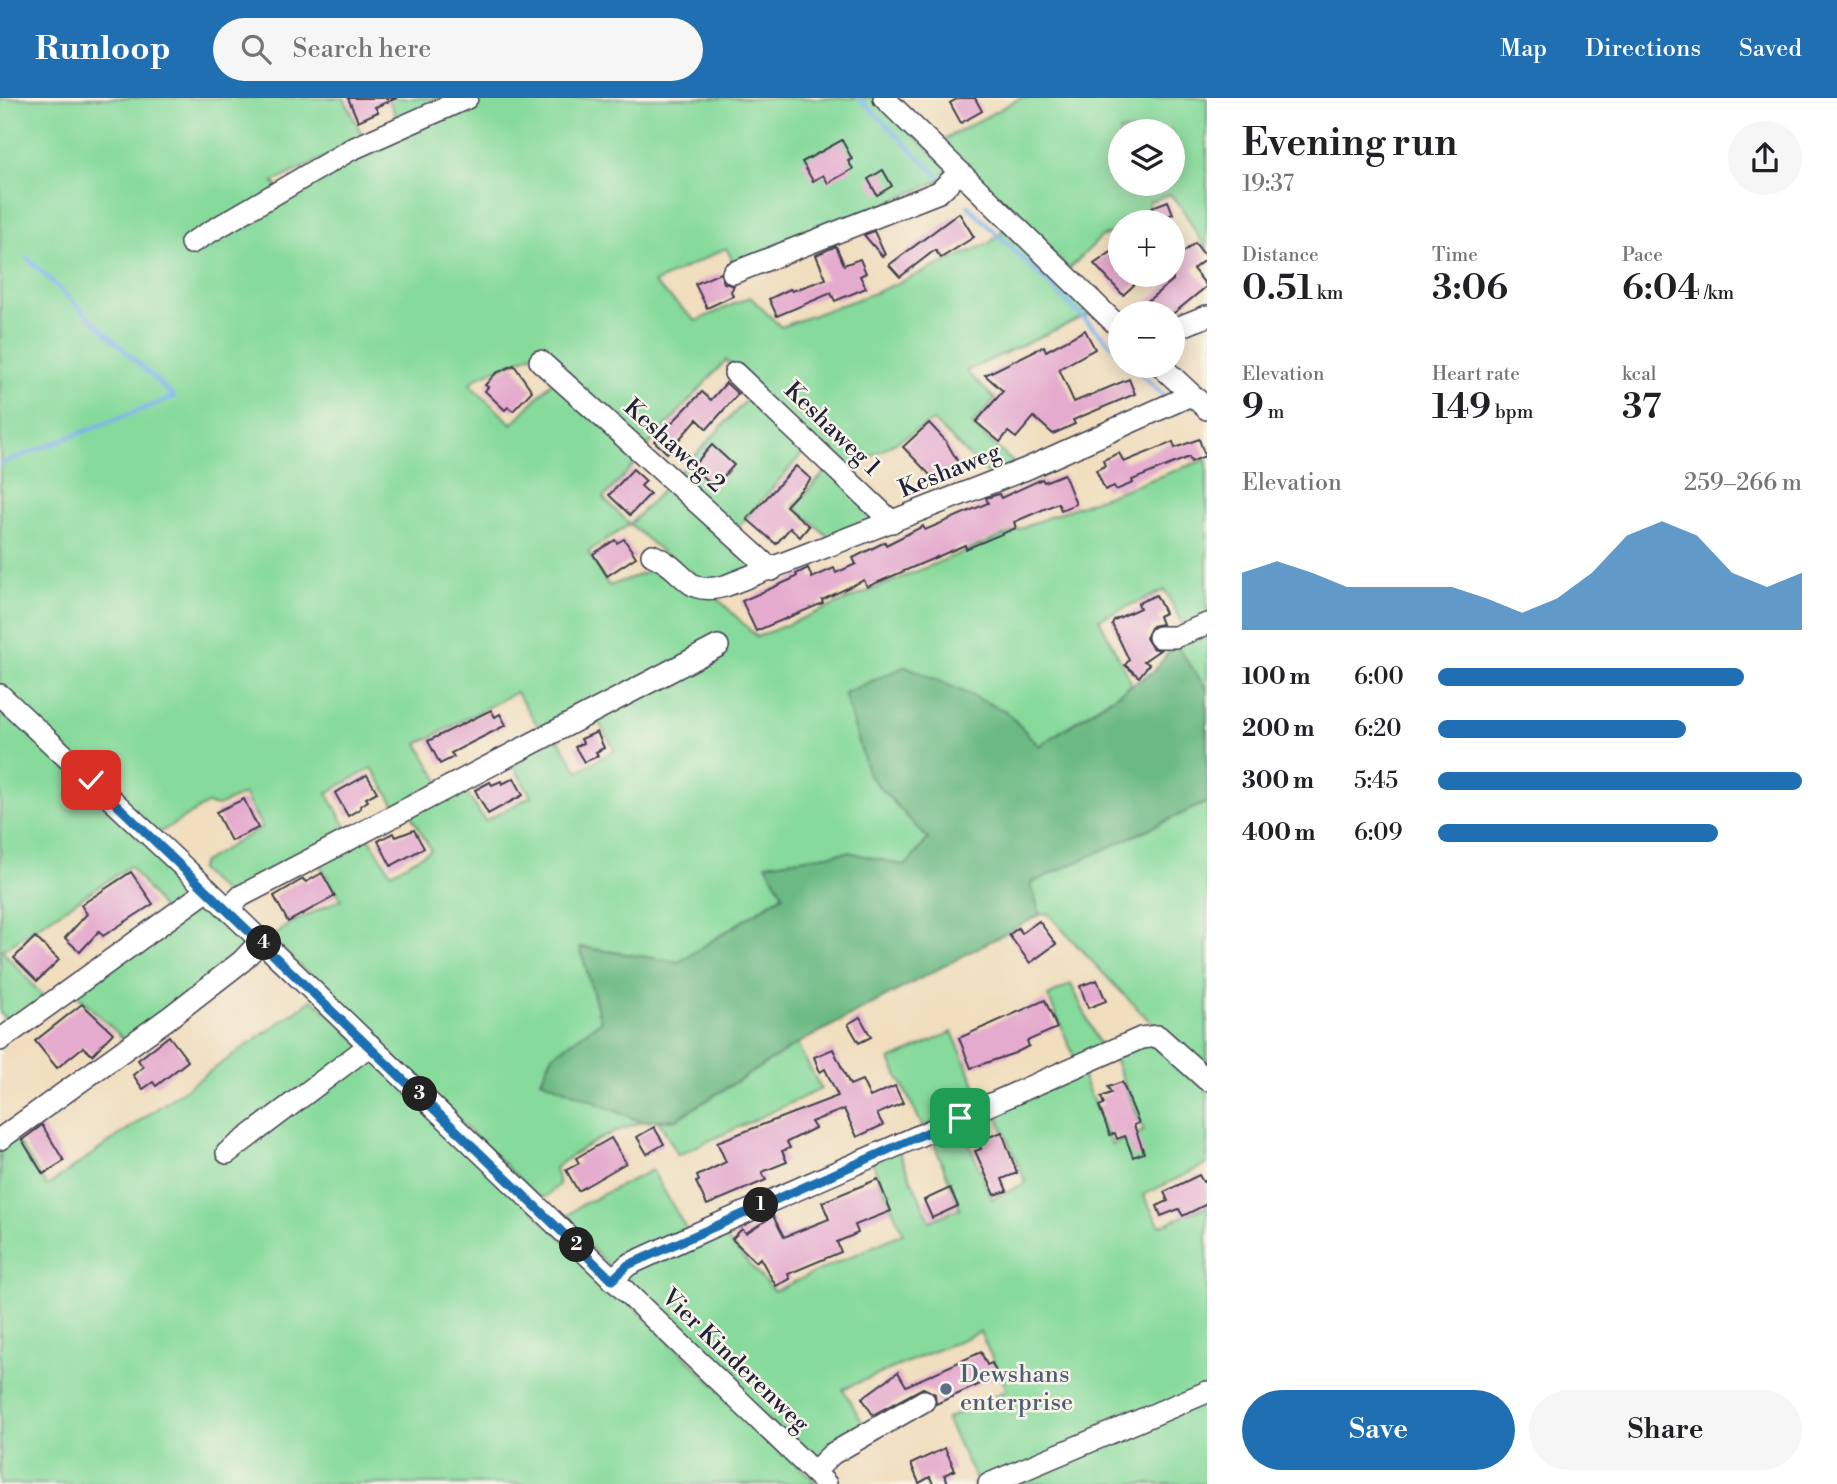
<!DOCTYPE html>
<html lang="en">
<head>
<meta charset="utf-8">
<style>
  :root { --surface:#fff; --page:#f6f6f6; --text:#202124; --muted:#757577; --accent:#1f6fb2 }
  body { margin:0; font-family:"Libre Bodoni",serif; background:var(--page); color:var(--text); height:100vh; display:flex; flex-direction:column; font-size:26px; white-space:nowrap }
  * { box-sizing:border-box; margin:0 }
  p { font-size:23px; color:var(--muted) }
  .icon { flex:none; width:38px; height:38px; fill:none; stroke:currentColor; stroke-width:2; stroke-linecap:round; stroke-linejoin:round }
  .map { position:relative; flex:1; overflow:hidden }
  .sheet { display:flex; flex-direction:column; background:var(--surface); width:630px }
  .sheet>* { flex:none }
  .buttons { position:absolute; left:1108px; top:21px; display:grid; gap:14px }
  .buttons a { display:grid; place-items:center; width:77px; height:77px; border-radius:50%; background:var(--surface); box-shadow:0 4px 18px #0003; font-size:35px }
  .pin { position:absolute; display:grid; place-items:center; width:60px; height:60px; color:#fff; margin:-30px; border-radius:14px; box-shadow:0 4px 10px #0006 }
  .km { position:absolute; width:35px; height:35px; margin:-18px; border-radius:50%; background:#222; color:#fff; font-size:19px; line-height:35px; text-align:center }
  .round { display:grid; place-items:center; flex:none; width:74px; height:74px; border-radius:37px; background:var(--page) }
  .summary { display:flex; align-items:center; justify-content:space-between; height:119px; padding:0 35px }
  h1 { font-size:38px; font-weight:600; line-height:52px }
  .metrics { display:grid; grid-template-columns:repeat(3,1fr); gap:10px; height:119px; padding:7px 35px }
  .metrics div { display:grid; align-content:center }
  .metrics b { font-size:35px; font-weight:600 }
  .metrics small { font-size:19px; font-weight:400 }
  .metrics p { font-size:19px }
  .chart { height:196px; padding:14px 35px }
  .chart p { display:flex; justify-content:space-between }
  .chart svg { width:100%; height:126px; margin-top:7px; fill:var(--accent); opacity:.7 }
  .cta { display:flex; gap:14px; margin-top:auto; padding:14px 35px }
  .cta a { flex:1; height:80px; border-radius:42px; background:var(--accent); color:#fff; font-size:28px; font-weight:600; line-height:80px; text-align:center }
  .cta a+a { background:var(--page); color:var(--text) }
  ul { padding:0 35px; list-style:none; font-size:23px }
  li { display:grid; grid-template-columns:112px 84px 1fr; align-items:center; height:52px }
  li i { height:18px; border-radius:9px; background:var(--accent) }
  header { display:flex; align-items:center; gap:42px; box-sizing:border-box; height:98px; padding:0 35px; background:var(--accent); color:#fff }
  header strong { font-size:33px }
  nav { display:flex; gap:38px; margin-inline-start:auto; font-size:24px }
  .search { width:490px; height:63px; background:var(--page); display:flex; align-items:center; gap:18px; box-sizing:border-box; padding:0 24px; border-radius:38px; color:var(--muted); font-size:26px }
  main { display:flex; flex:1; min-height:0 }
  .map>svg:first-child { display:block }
  .green { fill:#86da9b; stroke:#547e6b; stroke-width:2; fill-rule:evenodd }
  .forest { fill:#6cba83; stroke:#476e5f; stroke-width:2 }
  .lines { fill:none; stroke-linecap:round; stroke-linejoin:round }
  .stream { stroke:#80b3ed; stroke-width:4.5 }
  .building { fill:#e5abce }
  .minor-casing { stroke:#413e4f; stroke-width:24 }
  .minor { stroke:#fff; stroke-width:21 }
  .route-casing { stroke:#fff; stroke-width:14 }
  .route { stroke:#1f6fb2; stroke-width:9 }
  .service-dot { fill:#5c6f8a; stroke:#f7f3e8; stroke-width:2.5 }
  .labels { text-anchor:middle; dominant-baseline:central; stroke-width:5; stroke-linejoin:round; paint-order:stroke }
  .street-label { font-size:24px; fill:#22223b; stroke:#f7f3e8 }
  .service-label { font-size:24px; fill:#4e5e75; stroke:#f7f3e8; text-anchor:start }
</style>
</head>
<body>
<header>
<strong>Runloop</strong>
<div class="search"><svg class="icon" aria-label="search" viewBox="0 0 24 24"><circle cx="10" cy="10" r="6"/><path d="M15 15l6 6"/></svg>Search here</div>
<nav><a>Map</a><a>Directions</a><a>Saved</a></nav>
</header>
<main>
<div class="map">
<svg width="1207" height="1386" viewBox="0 0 1207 1386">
  <rect width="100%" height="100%" fill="#f7f3e8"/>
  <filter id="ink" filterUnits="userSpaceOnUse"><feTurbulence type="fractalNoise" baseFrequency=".0143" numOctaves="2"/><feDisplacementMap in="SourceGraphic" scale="14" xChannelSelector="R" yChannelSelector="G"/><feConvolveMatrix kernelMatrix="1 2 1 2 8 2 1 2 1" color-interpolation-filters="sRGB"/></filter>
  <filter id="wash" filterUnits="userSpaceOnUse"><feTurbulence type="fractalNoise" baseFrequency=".00686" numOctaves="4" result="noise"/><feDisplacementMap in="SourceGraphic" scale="28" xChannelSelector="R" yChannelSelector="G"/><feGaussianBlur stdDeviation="1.57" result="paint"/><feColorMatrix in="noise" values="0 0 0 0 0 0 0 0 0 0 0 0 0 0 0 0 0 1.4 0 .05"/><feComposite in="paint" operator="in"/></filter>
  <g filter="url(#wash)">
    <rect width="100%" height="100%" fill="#f0debe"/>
    <g class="green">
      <path d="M 0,0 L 344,0 L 364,41 L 273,84 L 280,91 L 482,0 L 875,0 L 947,69 L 948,79 L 736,170 L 726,150 L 654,185 L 696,223 L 750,199 L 781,229 L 877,194 L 990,145 L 1006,129 L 1094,214 L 966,273 L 995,301 L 972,327 L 1019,370 L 992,380 L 933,323 L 844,374 L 726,262 L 645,351 L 538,254 L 476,280 L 470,287 L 512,326 L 553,283 L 640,360 L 603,400 L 630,426 L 669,385 L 765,471 L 702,489 L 630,426 L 588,454 L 609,488 L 667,467 L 714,497 L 757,539 L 1049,419 L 1207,361 L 1207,523 L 1185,532 L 1165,492 L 1099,521 L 1132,586 L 1038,648 L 1006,613 L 869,677 L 928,741 L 906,768 L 848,754 L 766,766 L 783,796 L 679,864 L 580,849 L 601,923 L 553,957 L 541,982 L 642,1024 C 610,1034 581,1049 555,1070 L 559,1087 L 545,1099 L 537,1098 L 272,841 L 287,827 L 341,801 L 318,764 L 367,736 L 391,775 L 431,752 L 409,714 L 461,686 L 485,723 L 531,698 L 510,662 L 555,636 L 578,673 L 615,652 L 595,618 L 542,634 L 516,594 L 418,646 L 440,685 L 396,709 L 372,670 L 327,695 L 349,734 L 228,798 L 199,772 L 203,764 L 262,729 L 244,696 L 218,708 L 207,706 L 157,736 L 0,589 Z"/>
      <polygon points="388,0 454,0 399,25"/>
      <path d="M 1020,0 L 1207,0 L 1207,153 L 1182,110 L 1170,96 L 1149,104 L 1147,121 L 1120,124 L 1120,131 L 1101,139 L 1069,171 L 938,45 ZM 1120,33 L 1172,33 L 1172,86 L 1120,86 Z"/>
      <polygon points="751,297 808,349 735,433 675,379"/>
      <polygon points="828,371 885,422 832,442 794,408"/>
      <polygon points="1207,532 1207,592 1175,545"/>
      <polygon points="0,608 196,791 167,817 130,768 2,852 48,904 13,929 0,915"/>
      <path d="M 1207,704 L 1207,978 C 1151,927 1099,871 1047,815 L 1040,817 L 1030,785 Z"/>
      <polygon points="206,801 253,844 128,945 76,896"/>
      <polygon points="1071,886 1102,952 1076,963 1048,898"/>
      <polygon points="313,901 818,1386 0,1386 0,1046 13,1037 47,1088"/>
      <polygon points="952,934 982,1002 923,1029 890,962"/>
      <polygon points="1147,943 1207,987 1207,1066 1143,1097 1160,1128 1207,1108 1207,1386 974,1386 977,1384 946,1321 1007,1292 980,1234 843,1291 867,1332 814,1367 626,1184 627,1173 717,1131 774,1193 903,1135 872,1064 898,1052 930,1123 960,1110 931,1038 961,1026 992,1101 1026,1085 994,1010 1080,973 1112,1047 1144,1033 1113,958"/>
      <polygon points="797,946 821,991 678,1057 659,1023 677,1021"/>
      <polygon points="652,1072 688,1134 614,1173 563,1122 579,1108"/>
    </g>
    <polygon class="forest" points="1175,545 1207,592 1207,704 1031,785 1040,817 797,946 676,1021 642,1024 541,982 553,957 601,923 580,849 679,864 783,797 766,766 848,754 906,768 928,741 869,678 844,595 906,568 1006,613 1039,648 1155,572"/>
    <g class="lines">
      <g class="stream">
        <polyline points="859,0 939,79"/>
        <polyline points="968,108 1120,255"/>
        <polyline points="1133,268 1166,300"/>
        <polyline points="0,366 174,299 27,160"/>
      </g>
    </g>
    <g id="blocks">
      <g class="building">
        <polygon points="348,0 397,0 375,9 378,14 358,23"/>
        <polygon points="959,0 975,0 982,13 961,25 950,5"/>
        <polygon points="842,42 852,61 848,63 853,71 828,85 823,77 813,83 802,64"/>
        <polygon points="883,72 892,88 877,97 868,81"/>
        <polygon points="1168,103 1173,116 1157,122 1152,109"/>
        <polygon points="959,115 974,139 941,160 935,152 900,179 889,167"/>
        <polygon points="874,133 885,157 882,158 864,137"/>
        <polygon points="1195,145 1207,160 1193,171 1207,188 1174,215 1151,215 1144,206 1173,182 1172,163"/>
        <polygon points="836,148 844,167 860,161 866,175 860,178 866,190 835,203 831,195 777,218 769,201 790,191 792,193 826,181 816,157"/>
        <polygon points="1120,148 1120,177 1145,177 1123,197 1094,166"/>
        <polygon points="720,175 724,185 734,188 731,193 733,198 707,210 695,186"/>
        <polygon points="1085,232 1095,251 1059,271 1074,304 1129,281 1135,296 1073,322 1075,326 1053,336 1034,319 1016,340 1008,334 1000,344 976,324 1003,293 985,277 1044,248 1046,253"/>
        <polygon points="514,267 532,293 513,313 508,309 505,312 485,293 488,289 485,287 496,275"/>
        <polygon points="726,285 738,296 707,331 697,321 667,355 654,343 702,294 711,302"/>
        <polygon points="929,325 946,343 963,373 930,377 903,349"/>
        <polygon points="1199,341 1205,358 1191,364 1189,359 1132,382 1133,385 1116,392 1114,388 1105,392 1096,372 1105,368 1103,362 1119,355 1124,364 1173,344 1175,350"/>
        <polygon points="712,347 734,367 714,389 692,369"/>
        <polygon points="796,368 811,381 786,408 809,428 800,439 790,430 776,446 747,421"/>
        <polygon points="633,371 646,383 641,388 650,396 630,417 609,397"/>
        <polygon points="1064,376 1076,406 1061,412 1058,405 1014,424 1016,430 966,451 965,447 867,489 864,482 822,502 823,505 756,533 742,503 790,482 797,478 796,476 808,470 812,480 834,470 836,475 856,466 853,460 885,444 886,447 923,428 925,432 988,405 986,400 999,396 1001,400 1042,381 1044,384"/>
        <polygon points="624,441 636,459 607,478 593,456 615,442 617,445"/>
        <polygon points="1156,497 1165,515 1159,518 1162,526 1152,528 1146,540 1152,550 1160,552 1144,563 1149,566 1139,579 1125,567 1129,562 1112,526 1114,522 1140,510 1138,505"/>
        <polygon points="491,612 495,619 500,616 506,627 451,655 454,659 440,666 428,643"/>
        <polygon points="597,634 604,650 596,654 598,658 584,664 575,649 583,645 581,641"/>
        <polygon points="367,677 377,694 366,700 368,703 360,708 361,710 348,718 335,695"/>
        <polygon points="514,680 523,697 488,716 475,692 490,684 492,687 501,683 502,686"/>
        <polygon points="244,701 258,730 231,743 216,714"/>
        <polygon points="414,732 424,750 391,768 378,743 393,735 396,739"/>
        <polygon points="131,774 153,806 103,838 99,833 80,854 65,840 87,816 81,807"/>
        <polygon points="322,775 335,798 288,824 274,798 303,781 306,784"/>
        <polygon points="1039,823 1056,846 1030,865 1009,837 1018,830 1022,835"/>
        <polygon points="35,839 59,862 37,883 14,860"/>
        <polygon points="1097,882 1106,903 1088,910 1080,888"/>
        <polygon points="1045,902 1057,930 1027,943 1029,948 1015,955 971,970 959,940"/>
        <polygon points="82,906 113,935 92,957 83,949 57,970 35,943"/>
        <polygon points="860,919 871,939 859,945 848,926"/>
        <polygon points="169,938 188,963 156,988 153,984 143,991 133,977 143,969 138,962"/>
        <polygon points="833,951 850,987 862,982 870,999 895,988 903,1005 877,1016 883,1027 857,1039 844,1011 811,1024 815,1030 787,1044 790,1050 782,1053 787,1064 762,1074 766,1082 707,1107 696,1084 699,1083 697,1078 726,1064 717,1044 838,998 825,971 820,974 814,959"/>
        <polygon points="1122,984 1139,1025 1134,1027 1144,1055 1133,1059 1125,1038 1117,1041 1115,1035 1110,1037 1099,1008 1104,1006 1101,999 1111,995 1108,989"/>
        <polygon points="42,1027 64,1063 43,1076 22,1042"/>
        <polygon points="654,1029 664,1046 647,1056 637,1039"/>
        <polygon points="1002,1034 1017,1075 1002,1081 1007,1093 995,1097 975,1053 981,1051 978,1043"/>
        <polygon points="611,1040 626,1065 578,1093 566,1072 579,1065 576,1060"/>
        <polygon points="1199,1077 1203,1084 1207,1082 1207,1106 1183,1118 1179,1111 1161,1118 1157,1108 1168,1103 1164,1094"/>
        <polygon points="878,1081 891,1113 855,1127 858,1135 837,1144 841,1154 788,1176 790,1181 776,1188 760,1160 756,1164 732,1141 742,1131 746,1135 773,1118 784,1139 829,1121 822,1104"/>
        <polygon points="950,1090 958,1108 932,1120 924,1102"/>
        <polygon points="981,1254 987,1267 992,1265 998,1278 936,1306 935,1296 923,1290 873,1317 862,1300 898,1274 906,1288"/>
        <polygon points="945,1350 955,1372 944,1377 949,1386 933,1386 930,1379 919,1385 911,1366"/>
      </g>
    </g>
  </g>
  <g filter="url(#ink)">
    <use href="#blocks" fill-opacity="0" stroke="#413e4f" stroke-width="2"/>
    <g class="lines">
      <defs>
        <g id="minor">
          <polyline points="884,0 1120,230"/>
          <polyline points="191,145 350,52 467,0"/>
          <polyline points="733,175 939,94 960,74"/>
          <polyline points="1172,232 1207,218"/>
          <polyline points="540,263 772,472"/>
          <polyline points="1161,268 1207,311"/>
          <polyline points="735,275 892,424"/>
          <path d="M 652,457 C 688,472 683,499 725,488 L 1026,371 L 1191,297"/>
          <polyline points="1159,539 1175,539 1207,526"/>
          <polyline points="0,597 208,792 826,1386"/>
          <polyline points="228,811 241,798 718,548"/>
          <polyline points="0,942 208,792"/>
          <polyline points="0,1041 170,919 242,863 261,843"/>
          <polyline points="227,1055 370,947"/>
          <polyline points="612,1182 628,1167 687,1140 1141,940 1158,938 1207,982"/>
          <polyline points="814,1374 832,1356 924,1303"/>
          <polyline points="989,1386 1207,1294"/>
        </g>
      </defs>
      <use href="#minor" class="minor-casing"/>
      <use href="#minor" class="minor"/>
    </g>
  </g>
  <g class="lines" filter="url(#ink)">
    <defs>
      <polyline id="route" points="91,682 612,1182 628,1167 960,1020"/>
    </defs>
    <use href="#route" class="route-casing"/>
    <use href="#route" class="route"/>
  </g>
  <circle class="service-dot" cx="946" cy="1291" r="7"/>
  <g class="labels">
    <g class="street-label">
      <text transform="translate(832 331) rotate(44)">Keshaweg 1</text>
      <text transform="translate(674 348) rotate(42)">Keshaweg 2</text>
      <text transform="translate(950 373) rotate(-22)">Keshaweg</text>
      <text transform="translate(735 1263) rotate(44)">Vier Kinderenweg</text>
    </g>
    <g class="service-label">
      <text x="960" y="1277">Dewshans<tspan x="960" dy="28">enterprise</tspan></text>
    </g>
  </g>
</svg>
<div class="buttons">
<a><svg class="icon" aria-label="layers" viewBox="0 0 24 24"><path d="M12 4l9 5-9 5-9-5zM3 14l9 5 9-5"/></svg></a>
<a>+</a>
<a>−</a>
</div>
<div class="pin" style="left:960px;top:1020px;background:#1e9e55"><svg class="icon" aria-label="arrive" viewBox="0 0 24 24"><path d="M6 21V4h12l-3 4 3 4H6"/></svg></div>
<div class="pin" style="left:91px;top:682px;background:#d93025"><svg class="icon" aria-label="check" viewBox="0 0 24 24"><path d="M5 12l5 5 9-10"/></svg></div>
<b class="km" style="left:761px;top:1107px">1</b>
<b class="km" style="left:577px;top:1147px">2</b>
<b class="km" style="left:420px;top:996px">3</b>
<b class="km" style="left:264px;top:845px">4</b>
</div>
<section class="sheet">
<div class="summary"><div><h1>Evening run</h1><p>19:37</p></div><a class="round"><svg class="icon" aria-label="share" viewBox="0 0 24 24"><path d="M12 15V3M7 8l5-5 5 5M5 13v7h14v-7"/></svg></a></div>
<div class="metrics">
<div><p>Distance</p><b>0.51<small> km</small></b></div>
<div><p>Time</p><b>3:06</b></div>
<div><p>Pace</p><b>6:04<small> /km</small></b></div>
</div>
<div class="metrics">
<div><p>Elevation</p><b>9<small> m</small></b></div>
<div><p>Heart rate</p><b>149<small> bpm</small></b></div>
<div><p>kcal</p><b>37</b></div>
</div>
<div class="chart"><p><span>Elevation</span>259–266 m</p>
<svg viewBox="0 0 160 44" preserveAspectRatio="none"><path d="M0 44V24L10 20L20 24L30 29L40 29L50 29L60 29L70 33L80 38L90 33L100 24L110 11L120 6L130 11L140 24L150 29L160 24V44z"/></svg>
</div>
<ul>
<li><b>100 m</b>6:00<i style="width:84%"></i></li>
<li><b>200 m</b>6:20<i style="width:68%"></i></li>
<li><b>300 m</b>5:45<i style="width:100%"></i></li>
<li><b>400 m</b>6:09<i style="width:77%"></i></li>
</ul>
<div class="cta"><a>Save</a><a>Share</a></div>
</section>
</main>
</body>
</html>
